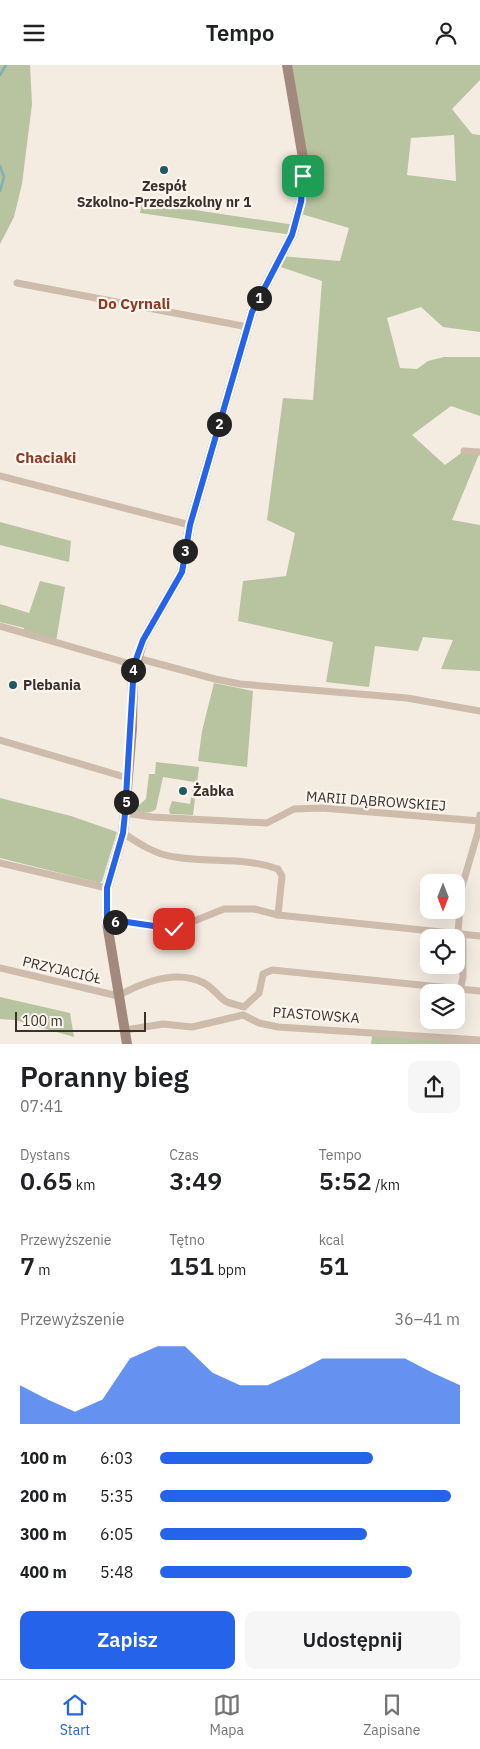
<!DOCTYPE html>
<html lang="pl">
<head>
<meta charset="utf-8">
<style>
  :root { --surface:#fff; --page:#f6f6f6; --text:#202124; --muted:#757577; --line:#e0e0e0; --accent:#2563eb }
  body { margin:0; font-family:"IBM Plex Sans",sans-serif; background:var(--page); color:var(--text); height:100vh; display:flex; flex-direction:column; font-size:19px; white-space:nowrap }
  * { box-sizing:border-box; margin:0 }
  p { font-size:16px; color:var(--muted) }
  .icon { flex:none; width:28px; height:28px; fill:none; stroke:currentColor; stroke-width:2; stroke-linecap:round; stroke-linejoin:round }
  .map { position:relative; height:979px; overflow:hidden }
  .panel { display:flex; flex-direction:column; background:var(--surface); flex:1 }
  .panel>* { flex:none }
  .needle { width:32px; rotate:180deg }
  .buttons { position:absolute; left:420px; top:809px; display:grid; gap:10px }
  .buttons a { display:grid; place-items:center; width:45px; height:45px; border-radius:10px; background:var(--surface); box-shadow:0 5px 20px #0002; font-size:25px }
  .scale { position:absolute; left:15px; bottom:12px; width:131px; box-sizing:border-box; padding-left:5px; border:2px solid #3b302b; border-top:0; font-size:14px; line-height:18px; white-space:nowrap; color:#3b302b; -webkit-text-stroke:4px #fbf5ee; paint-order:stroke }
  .pin { position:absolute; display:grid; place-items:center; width:42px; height:42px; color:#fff; margin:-21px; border-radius:10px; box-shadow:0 2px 8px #0006 }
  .km { position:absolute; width:25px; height:25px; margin:-12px; border-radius:50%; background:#222; color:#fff; font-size:14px; line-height:25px; text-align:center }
  .round { display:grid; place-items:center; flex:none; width:52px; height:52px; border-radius:10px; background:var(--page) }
  .head { display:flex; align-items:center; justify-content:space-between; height:85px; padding:0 20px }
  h1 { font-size:28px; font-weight:600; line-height:38px }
  .metrics { display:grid; grid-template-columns:repeat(3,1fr); gap:8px; height:85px; padding:5px 20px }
  .metrics div { display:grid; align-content:center }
  .metrics b { font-size:25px; font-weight:600 }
  .metrics small { font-size:14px; font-weight:400 }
  .metrics p { font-size:14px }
  .chart { height:140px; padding:10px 20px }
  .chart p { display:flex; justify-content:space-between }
  .chart svg { width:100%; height:90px; margin-top:5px; fill:var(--accent); opacity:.7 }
  .action { display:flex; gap:10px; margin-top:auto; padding:10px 20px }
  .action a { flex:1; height:58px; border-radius:10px; background:var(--accent); color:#fff; font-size:20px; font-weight:600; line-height:58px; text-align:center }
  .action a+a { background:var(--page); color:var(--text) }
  ul { padding:0 20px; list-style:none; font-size:16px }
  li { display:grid; grid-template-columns:80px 60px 1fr; align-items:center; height:38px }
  li i { height:12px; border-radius:6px; background:var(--accent) }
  header { display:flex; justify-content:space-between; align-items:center; height:65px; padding:0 20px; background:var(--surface); font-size:22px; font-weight:600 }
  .tab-bar { display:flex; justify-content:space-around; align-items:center; height:70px; border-top:1px solid var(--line); background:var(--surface); font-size:14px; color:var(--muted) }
  .tab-bar a { display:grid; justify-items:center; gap:2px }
  .tab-bar .active { color:var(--accent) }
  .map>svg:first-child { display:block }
  .green { fill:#b8c4a0; fill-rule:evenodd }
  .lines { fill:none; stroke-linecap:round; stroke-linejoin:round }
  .stream { stroke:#7fb0b2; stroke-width:2.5 }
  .street { stroke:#cdbbac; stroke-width:7 }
  .secondary { stroke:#a18a7d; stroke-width:10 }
  .route-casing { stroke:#fff; stroke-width:10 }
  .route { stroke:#2563eb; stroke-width:6 }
  .poi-dot { fill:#1f5a5e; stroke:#fbf5ee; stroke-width:2 }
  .labels { text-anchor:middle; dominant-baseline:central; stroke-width:4.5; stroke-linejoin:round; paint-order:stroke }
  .poi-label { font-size:14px; font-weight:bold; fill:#3b302b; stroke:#fbf5ee; text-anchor:start }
  .street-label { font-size:14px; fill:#3b302b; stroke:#fbf5ee }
  .neighbourhood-label { font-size:15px; font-weight:bold; fill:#8c3b22; stroke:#fbf5ee }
</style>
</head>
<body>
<header><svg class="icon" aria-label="menu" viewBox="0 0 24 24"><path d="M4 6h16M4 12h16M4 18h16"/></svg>Tempo<svg class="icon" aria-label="person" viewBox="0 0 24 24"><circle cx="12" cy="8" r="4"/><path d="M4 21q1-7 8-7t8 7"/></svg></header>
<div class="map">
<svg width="480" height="979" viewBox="0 0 480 979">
  <rect width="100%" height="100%" fill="#f4ebe1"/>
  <g class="green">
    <polygon points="0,0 30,0 32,39 22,119 14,152 0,179 0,223"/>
    <path d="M 287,0 L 480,0 L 480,15 L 452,44 L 472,69 L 480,70 L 480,267 L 443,262 L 421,242 L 387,253 L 400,303 L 417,304 L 428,296 L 444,292 L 480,292 L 480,351 L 451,341 L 412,370 L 445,400 L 464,386 L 480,387 L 452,455 L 480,460 L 480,606 L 441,604 L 453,575 L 423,572 L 418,586 L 375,581 L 369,622 L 326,617 L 333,577 L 238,556 L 243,516 L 286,511 L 295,468 L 267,455 L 283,333 L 313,335 L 322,216 L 275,200 L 280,191 L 340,196 L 349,163 L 298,148 L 304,99 ZM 454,70 L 456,116 L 407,110 L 411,73 Z"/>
    <polygon points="142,137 295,160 292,170 140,148"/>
    <polygon points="0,457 71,476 69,497 0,480"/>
    <polygon points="40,516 65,522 56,577 23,567 24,563 0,557 0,539 29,548"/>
    <polygon points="214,618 253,626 247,702 198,696 202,666"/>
    <path d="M 156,697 L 199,702 L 193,750 L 170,749 L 169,745 L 172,736 L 190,739 L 194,717 L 163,712 L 156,744 C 149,750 138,748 131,744 L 131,740 L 139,740 L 146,734 L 149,709 L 155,709 Z"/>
    <polygon points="0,733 71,751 117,767 102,816 100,818 0,793"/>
    <polygon points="0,932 70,948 74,972 15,955 0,954"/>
    <polygon points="373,966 480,975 480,979 371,979"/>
  </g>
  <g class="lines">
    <g class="stream">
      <polyline points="0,10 6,0"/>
      <polyline points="0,101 4,112 0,126"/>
    </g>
    <g class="street">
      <polyline points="17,218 248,262"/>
      <polyline points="464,386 480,387"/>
      <polyline points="0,411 190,460"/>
      <polyline points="0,561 134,600"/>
      <polyline points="137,593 215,614 240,619 407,633 480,646"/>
      <polyline points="0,675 128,713"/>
      <polyline points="125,748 152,752 267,758 294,744 322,743 480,756"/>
      <path d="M 123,768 C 138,778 156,790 175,792 C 210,798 245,792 278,804 L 282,811 L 278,850"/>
      <polyline points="0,798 107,823"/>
      <polyline points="107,858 127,857 174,864 224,844 254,844 278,850 480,871"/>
      <polyline points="458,869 461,825 478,767 480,750"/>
      <path d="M 0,903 L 118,931 C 143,917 176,904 204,918 C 212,922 218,931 225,936 C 231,939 238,940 244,942 L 259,928 L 263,909 L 272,905 L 480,926"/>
      <polyline points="456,943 463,912 463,870"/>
      <polyline points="125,965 163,959 192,962 243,950 259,958 278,962 480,975"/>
    </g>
    <polyline class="secondary" points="127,979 107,858 107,823 123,768 125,748 132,663 133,608 143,575 182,507 190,460 252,247 292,170 301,137 304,99 287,0"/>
  </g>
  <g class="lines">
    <defs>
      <polyline id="route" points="174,864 127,857 107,858 107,823 123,768 125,748 134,600 143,575 182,507 190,460 252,247 292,170 301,137 303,111"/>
    </defs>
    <use href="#route" class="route-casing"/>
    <use href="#route" class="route"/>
  </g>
  <g class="poi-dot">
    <circle cx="164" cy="105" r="5"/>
    <circle cx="13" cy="620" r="5"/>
    <circle cx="183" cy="726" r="5"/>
  </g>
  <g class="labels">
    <g class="poi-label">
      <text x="164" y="121" text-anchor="middle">Zespół<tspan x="164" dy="16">Szkolno-Przedszkolny nr 1</tspan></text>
      <text x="23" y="620">Plebania</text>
      <text x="193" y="726">Żabka</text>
    </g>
    <g class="street-label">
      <text transform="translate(376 736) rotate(4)">MARII DĄBROWSKIEJ</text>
      <text transform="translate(62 905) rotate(13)">PRZYJACIÓŁ</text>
      <text transform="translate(316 950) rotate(4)">PIASTOWSKA</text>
    </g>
    <g class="neighbourhood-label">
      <text x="134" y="238">Do Cyrnali</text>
      <text x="46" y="392">Chaciaki</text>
    </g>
  </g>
</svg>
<div class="buttons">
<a><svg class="needle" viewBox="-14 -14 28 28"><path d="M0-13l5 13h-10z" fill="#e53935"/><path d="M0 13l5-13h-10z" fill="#757577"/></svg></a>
<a><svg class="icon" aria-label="locate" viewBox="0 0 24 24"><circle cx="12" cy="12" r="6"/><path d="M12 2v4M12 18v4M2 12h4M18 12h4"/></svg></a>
<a><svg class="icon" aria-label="layers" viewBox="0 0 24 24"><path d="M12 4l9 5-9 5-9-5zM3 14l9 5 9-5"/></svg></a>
</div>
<div class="scale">100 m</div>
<div class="pin" style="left:303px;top:111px;background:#1e9e55"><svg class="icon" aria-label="arrive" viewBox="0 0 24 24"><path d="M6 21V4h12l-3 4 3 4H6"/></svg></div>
<div class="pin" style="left:174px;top:864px;background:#d93025"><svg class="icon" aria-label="check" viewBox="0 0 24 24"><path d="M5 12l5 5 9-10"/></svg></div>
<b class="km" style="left:259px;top:233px">1</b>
<b class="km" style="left:219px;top:359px">2</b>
<b class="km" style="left:185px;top:486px">3</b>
<b class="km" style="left:133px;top:605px">4</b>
<b class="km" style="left:126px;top:737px">5</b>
<b class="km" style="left:115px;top:857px">6</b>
</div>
<section class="panel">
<div class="head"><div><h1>Poranny bieg</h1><p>07:41</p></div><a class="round"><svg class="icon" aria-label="share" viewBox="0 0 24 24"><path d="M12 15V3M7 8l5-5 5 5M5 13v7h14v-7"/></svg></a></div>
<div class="metrics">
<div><p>Dystans</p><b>0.65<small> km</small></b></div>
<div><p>Czas</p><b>3:49</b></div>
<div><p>Tempo</p><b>5:52<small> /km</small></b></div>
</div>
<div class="metrics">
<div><p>Przewyższenie</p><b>7<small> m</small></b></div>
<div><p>Tętno</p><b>151<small> bpm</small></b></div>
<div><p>kcal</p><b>51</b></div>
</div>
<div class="chart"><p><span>Przewyższenie</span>36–41 m</p>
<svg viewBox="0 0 160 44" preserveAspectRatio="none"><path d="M0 44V25L10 32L20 38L30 32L40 12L50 6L60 6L70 19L80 25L90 25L100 19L110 12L120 12L130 12L140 12L150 19L160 25V44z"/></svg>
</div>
<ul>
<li><b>100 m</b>6:03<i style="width:71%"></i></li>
<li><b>200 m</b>5:35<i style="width:97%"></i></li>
<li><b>300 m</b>6:05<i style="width:69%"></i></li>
<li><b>400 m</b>5:48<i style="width:84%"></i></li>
</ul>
<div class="action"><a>Zapisz</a><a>Udostępnij</a></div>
</section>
<nav class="tab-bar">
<a class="active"><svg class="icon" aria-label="home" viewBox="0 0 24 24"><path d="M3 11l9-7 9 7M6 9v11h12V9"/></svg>Start</a>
<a><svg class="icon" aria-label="map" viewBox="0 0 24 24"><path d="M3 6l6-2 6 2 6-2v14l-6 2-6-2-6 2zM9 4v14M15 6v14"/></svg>Mapa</a>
<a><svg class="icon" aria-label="saved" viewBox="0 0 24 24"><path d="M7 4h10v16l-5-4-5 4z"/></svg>Zapisane</a>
</nav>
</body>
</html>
